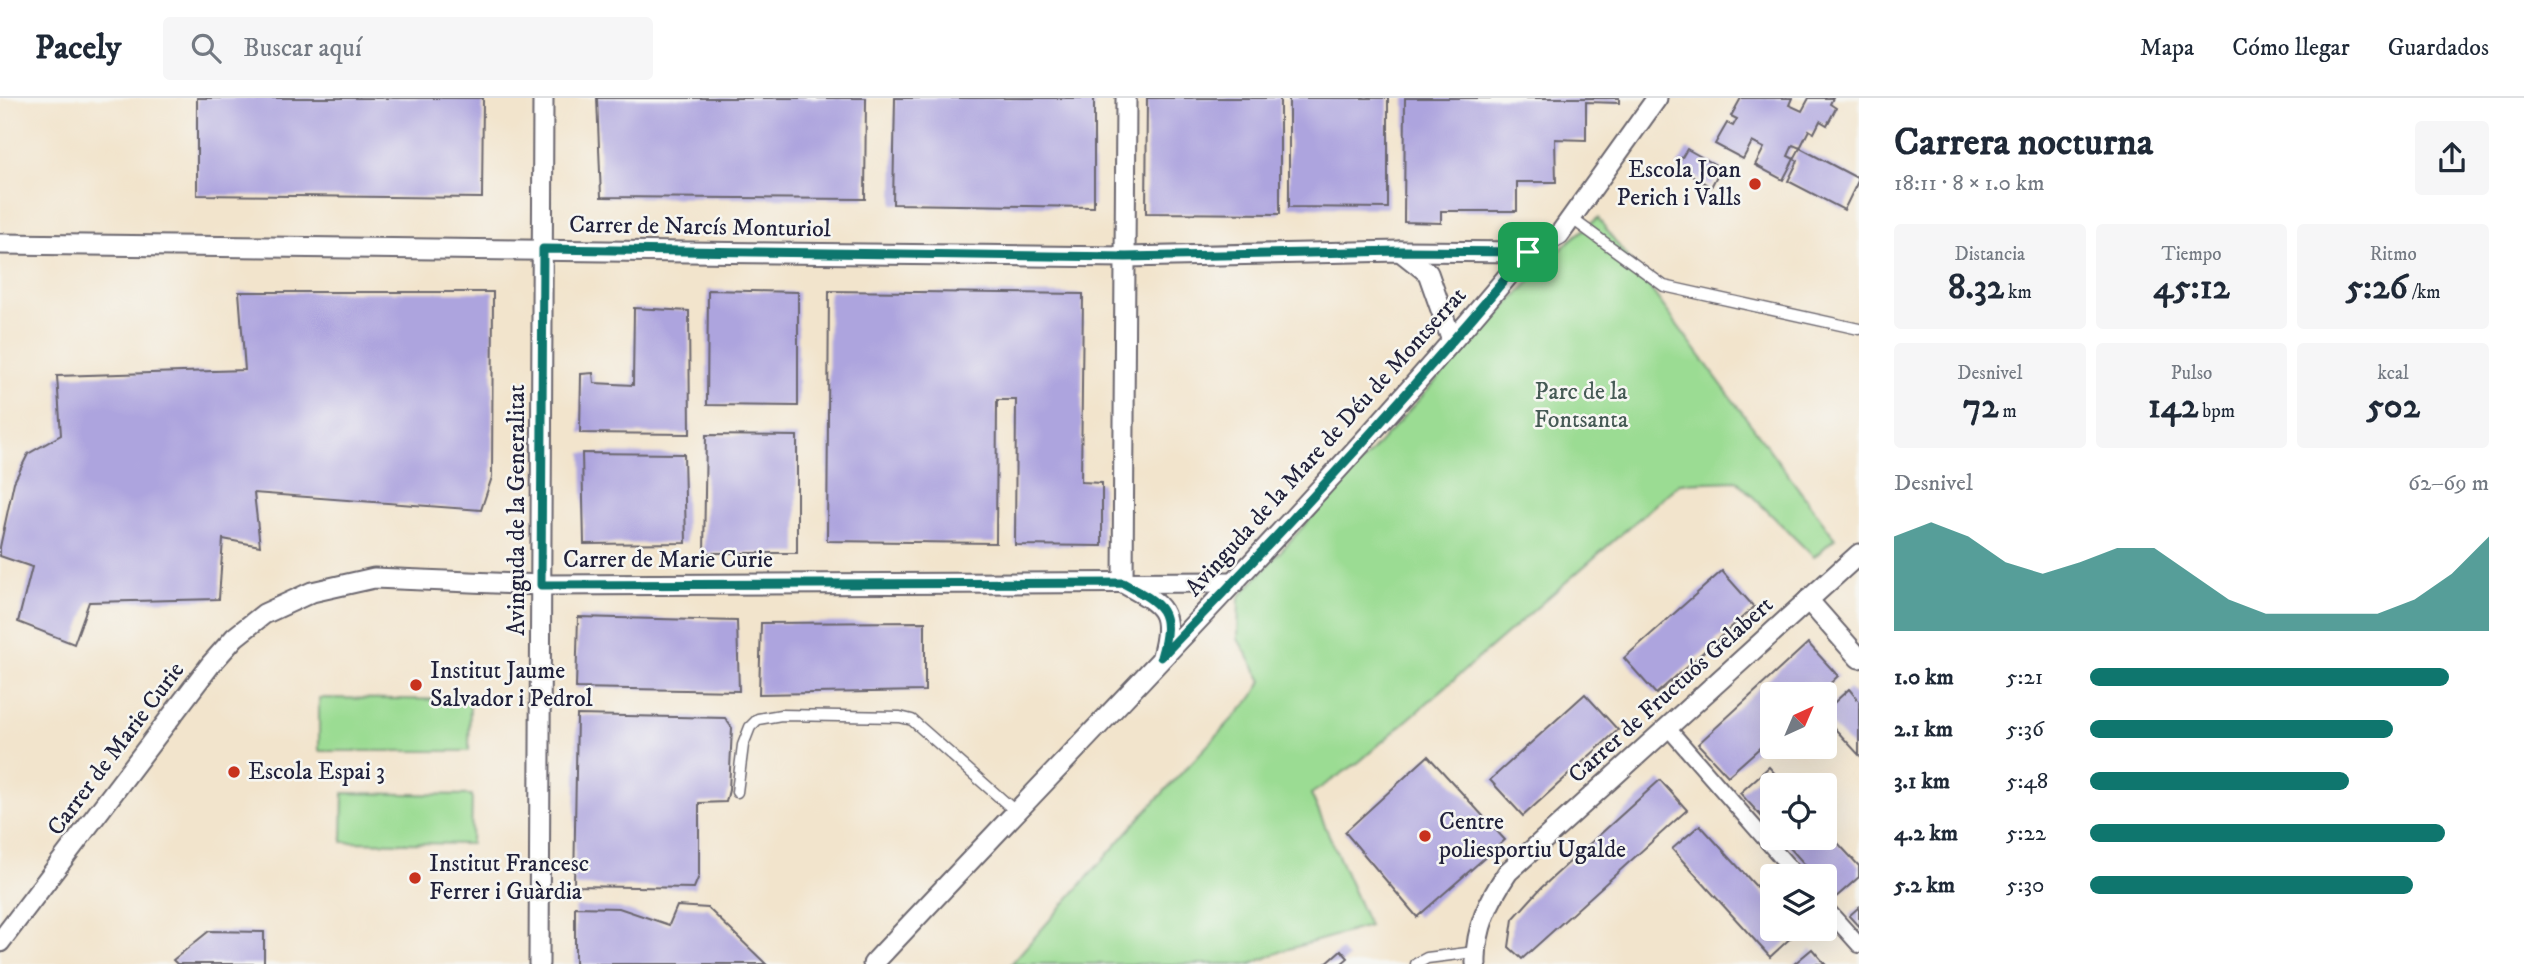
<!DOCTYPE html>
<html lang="es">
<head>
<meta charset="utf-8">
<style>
  :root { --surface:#fff; --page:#f6f6f7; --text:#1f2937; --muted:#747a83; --line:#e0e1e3; --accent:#0f766e }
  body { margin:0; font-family:"IM FELL DW Pica",serif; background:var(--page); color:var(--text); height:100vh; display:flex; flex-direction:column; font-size:26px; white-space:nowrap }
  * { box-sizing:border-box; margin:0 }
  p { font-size:23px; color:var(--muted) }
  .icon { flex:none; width:38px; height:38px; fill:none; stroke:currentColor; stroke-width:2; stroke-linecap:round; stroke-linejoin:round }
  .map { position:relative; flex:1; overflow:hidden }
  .details { display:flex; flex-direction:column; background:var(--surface); width:665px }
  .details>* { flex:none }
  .needle { width:46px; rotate:44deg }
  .controls { position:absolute; left:1760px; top:584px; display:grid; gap:14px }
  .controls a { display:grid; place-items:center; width:77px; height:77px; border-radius:7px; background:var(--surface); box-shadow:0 7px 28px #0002; font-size:35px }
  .pin { position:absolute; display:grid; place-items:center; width:60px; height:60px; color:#fff; margin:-30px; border-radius:14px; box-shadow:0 4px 10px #0006 }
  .round { display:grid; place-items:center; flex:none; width:74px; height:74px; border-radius:7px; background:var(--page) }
  .head { display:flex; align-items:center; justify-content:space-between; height:119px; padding:0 35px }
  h1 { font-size:38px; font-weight:700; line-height:52px }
  .stats { display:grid; grid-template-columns:repeat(3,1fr); gap:10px; height:119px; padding:7px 35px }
  .stats div { display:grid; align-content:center; border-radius:7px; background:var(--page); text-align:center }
  .stats b { font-size:35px; font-weight:700 }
  .stats small { font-size:19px; font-weight:400 }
  .stats p { font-size:19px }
  .chart { height:196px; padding:14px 35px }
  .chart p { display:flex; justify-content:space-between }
  .chart svg { width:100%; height:126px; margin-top:7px; fill:var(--accent); opacity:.7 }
  ul { padding:0 35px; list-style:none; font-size:23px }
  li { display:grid; grid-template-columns:112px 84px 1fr; align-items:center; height:52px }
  li i { height:18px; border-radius:9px; background:var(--accent) }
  header { display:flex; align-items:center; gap:42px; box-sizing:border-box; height:98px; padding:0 35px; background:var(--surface); border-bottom:2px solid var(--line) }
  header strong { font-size:33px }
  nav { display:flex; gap:38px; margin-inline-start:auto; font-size:24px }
  .search { width:490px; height:63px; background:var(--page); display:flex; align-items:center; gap:18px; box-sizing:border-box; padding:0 24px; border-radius:7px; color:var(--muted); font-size:26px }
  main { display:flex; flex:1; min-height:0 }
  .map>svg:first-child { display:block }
  .green { fill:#9bdc93; stroke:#5e7f67; stroke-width:2 }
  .building { fill:#ada4de }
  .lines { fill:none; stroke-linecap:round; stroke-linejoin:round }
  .service-casing { stroke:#6b666e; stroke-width:13 }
  .pedestrian-casing { stroke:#6b666e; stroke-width:18 }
  .minor-casing { stroke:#6b666e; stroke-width:23 }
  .service { stroke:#fff; stroke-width:10 }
  .pedestrian { stroke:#fff; stroke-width:14 }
  .minor { stroke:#fff; stroke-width:19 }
  .route-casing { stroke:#fff; stroke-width:14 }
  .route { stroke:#0f766e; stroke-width:9 }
  .poi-dot { fill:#c8321e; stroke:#f6f6f2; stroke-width:2.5 }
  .labels { text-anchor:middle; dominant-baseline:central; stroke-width:5; stroke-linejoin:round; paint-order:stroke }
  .poi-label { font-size:24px; fill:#22223b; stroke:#f6f6f2; text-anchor:start }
  .street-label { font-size:24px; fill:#22223b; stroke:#f6f6f2 }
  .park-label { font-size:24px; fill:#465a55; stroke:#f6f6f2 }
</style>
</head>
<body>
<header>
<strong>Pacely</strong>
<div class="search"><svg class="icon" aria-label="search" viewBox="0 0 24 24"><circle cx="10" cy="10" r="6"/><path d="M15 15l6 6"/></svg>Buscar aquí</div>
<nav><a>Mapa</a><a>Cómo llegar</a><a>Guardados</a></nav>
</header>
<main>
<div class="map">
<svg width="1859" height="866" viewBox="0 0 1859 866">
  <rect width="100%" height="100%" fill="#f6f6f2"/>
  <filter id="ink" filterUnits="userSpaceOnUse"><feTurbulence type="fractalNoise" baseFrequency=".0143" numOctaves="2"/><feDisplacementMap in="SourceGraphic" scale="14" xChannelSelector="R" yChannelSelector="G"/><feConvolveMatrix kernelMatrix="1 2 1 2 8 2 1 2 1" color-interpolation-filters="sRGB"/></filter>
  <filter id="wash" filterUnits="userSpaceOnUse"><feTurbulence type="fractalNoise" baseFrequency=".00686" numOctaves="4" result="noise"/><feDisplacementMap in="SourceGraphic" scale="28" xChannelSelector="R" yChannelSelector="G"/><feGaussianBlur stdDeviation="1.57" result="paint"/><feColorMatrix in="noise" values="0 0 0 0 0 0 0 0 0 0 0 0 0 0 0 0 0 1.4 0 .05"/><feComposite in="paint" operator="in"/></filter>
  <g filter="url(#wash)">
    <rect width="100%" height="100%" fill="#f2e4cc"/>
    <g class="green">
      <polygon points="1598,120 1835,440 1814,459 1737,383 1680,385 1359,664 1311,696 1369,828 1285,852 1251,866 1011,866 1144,715 1253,599 1262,583 1238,541 1239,499 1455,262 1567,145"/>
      <polygon points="319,600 470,602 469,653 319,653"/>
      <polygon points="343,695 472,697 471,746 342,744"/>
    </g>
    <g id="blocks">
      <g class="building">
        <polygon points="197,0 483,0 482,100 197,97"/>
        <polygon points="597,0 866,0 865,101 601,99"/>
        <polygon points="895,0 1094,0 1094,109 893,106"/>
        <polygon points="1147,0 1280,0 1280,116 1146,115"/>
        <polygon points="1289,0 1388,0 1388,110 1289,109"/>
        <polygon points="1405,0 1619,0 1619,5 1586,4 1586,42 1555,41 1556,84 1517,84 1517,113 1441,113 1441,125 1404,124"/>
        <polygon points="1741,0 1792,0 1789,7 1802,13 1809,0 1833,0 1830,6 1836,10 1827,27 1820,23 1814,35 1809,32 1800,50 1793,47 1788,58 1794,61 1783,82 1755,67 1764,50 1752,44 1743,61 1715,46 1727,25 1733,28 1737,21 1731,18"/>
        <polygon points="1800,50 1859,81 1844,112 1788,83 1798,63 1794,61"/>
        <polygon points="1687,51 1721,70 1711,89 1677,68"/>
        <polygon points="708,192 798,194 798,308 707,307"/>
        <polygon points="829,193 1083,196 1081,384 1102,385 1102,448 1015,447 1016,302 997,302 996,445 827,443"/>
        <polygon points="239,194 493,194 492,379 481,412 254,395 260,448 223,441 219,501 89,504 74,546 18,524 32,469 0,458 0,449 14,384 28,356 61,337 57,278 245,272"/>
        <polygon points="634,210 689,213 690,336 580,335 581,276 593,275 594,285 633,287"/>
        <polygon points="706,337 797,338 797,455 704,455"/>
        <polygon points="582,355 684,356 686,445 584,446"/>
        <polygon points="1722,473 1754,509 1656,596 1624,560"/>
        <polygon points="578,519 737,523 739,593 576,590"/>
        <polygon points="925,524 925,593 759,596 761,525"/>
        <polygon points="1808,545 1838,578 1818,597 1773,597 1773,638 1728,678 1698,646"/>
        <polygon points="1849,591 1859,603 1859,657 1825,620 1825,613"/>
        <polygon points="1585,596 1618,632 1523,718 1490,682"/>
        <polygon points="577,617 725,620 732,630 729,692 726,704 699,705 699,778 694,790 574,788"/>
        <polygon points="1428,658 1505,742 1417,819 1345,734"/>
        <polygon points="1769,669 1786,688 1773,688 1773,731 1740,695"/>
        <polygon points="1660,682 1687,712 1522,861 1509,849 1513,821 1541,790"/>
        <polygon points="1700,727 1773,807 1773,831 1795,831 1797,834 1770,859 1672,751"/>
        <polygon points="1825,731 1859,768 1859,779 1835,800 1825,789 1825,779 1816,779 1781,740 1825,740"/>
        <polygon points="677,808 708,810 766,866 575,866 575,809 619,810 669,827"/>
        <polygon points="1859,809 1859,829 1849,818"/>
        <polygon points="209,833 264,834 264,866 177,866 173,862"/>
        <polygon points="1812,851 1825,866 1794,866"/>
        <polygon points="1341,852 1348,860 1341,866 1325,866"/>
      </g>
    </g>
  </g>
  <g filter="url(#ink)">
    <use href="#blocks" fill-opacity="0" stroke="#6b666e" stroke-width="2"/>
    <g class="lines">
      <defs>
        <g id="service">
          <polyline points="1571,120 1664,188 1859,231"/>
          <polyline points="737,694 743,647 750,629 758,621 781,617 900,619 912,622 1015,713"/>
          <polyline points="1416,866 1427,860 1475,854"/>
        </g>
        <g id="pedestrian">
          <polyline points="1667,629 1798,779"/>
          <polyline points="1825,809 1859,847"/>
        </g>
        <g id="minor">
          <polyline points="0,146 1126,159 1400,153 1528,154"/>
          <polyline points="1400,153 1428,175 1452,243"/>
          <polyline points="1123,485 1126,0"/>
          <path d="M 1123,485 C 1161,506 1175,511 1162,558"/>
          <polyline points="1808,502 1859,560"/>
          <polyline points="0,844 211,566 235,539 264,516 312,494 374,480 541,487 1235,484"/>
          <polyline points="539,866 543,0"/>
          <path d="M 873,866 C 1093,630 1321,402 1528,154 L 1559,137 L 1657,0"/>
          <path d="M 1476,866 C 1475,831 1489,802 1508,774 L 1859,456"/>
        </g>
      </defs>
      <use href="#service" class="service-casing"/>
      <use href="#pedestrian" class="pedestrian-casing"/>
      <use href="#minor" class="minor-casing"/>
      <use href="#service" class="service"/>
      <use href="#pedestrian" class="pedestrian"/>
      <use href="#minor" class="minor"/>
    </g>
  </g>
  <g class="lines" filter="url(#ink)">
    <defs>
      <path id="route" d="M 543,151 L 1126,159 L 1400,153 L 1528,154 C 1411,294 1289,428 1161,559 C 1175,512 1162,506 1123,485 L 541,487 Z"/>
    </defs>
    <use href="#route" class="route-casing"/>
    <use href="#route" class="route"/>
  </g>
  <g class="poi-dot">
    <circle cx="1755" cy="86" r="7"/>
    <circle cx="416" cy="587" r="7"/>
    <circle cx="234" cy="674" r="7"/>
    <circle cx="1425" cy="738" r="7"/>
    <circle cx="415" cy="780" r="7"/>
  </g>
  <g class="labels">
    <g class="poi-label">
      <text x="1741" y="72" text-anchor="end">Escola Joan<tspan x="1741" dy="28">Perich i Valls</tspan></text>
      <text x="430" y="573">Institut Jaume<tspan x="430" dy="28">Salvador i Pedrol</tspan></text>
      <text x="248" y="674">Escola Espai 3</text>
      <text x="1439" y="724">Centre<tspan x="1439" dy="28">poliesportiu Ugalde</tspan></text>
      <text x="429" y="766">Institut Francesc<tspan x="429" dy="28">Ferrer i Guàrdia</tspan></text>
    </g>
    <g class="street-label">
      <text transform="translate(700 129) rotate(1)">Carrer de Narcís Monturiol</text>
      <text transform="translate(1326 344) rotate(-48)">Avinguda de la Mare de Déu de Montserrat</text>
      <text transform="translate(517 412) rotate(-90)">Avinguda de la Generalitat</text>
      <text x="668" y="462">Carrer de Marie Curie</text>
      <text transform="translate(1671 592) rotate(-42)">Carrer de Fructuós Gelabert</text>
      <text transform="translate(116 651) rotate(-53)">Carrer de Marie Curie</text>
    </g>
    <g class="park-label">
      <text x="1581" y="294">Parc de la<tspan x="1581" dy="28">Fontsanta</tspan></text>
    </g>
  </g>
</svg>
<div class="controls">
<a><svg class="needle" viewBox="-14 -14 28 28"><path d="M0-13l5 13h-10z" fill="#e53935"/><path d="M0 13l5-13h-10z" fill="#747a83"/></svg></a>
<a><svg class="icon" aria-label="locate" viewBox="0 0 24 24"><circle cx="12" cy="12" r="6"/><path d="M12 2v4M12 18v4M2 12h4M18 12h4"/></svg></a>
<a><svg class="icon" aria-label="layers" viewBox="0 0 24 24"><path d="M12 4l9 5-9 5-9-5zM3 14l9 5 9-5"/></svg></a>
</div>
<div class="pin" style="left:1528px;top:154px;background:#1e9e55"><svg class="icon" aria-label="arrive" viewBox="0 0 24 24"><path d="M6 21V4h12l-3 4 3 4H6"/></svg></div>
</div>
<section class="details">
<div class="head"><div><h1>Carrera nocturna</h1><p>18:11 · 8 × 1.0 km</p></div><a class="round"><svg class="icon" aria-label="share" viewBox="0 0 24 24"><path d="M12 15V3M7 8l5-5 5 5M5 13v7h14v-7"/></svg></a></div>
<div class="stats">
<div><p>Distancia</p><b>8.32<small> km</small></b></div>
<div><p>Tiempo</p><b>45:12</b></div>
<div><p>Ritmo</p><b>5:26<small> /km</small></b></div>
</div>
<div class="stats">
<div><p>Desnivel</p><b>72<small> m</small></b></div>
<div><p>Pulso</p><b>142<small> bpm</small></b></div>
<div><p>kcal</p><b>502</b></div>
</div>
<div class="chart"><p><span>Desnivel</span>62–69 m</p>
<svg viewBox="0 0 160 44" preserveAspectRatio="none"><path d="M0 44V11L10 6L20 11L30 20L40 24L50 20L60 15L70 15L80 24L90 33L100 38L110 38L120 38L130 38L140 33L150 24L160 11V44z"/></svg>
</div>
<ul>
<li><b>1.0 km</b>5:21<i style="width:90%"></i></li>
<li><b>2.1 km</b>5:36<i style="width:76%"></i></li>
<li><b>3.1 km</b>5:48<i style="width:65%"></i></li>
<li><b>4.2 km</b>5:22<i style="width:89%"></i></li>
<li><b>5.2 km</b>5:30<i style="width:81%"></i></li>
</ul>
</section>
</main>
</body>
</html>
